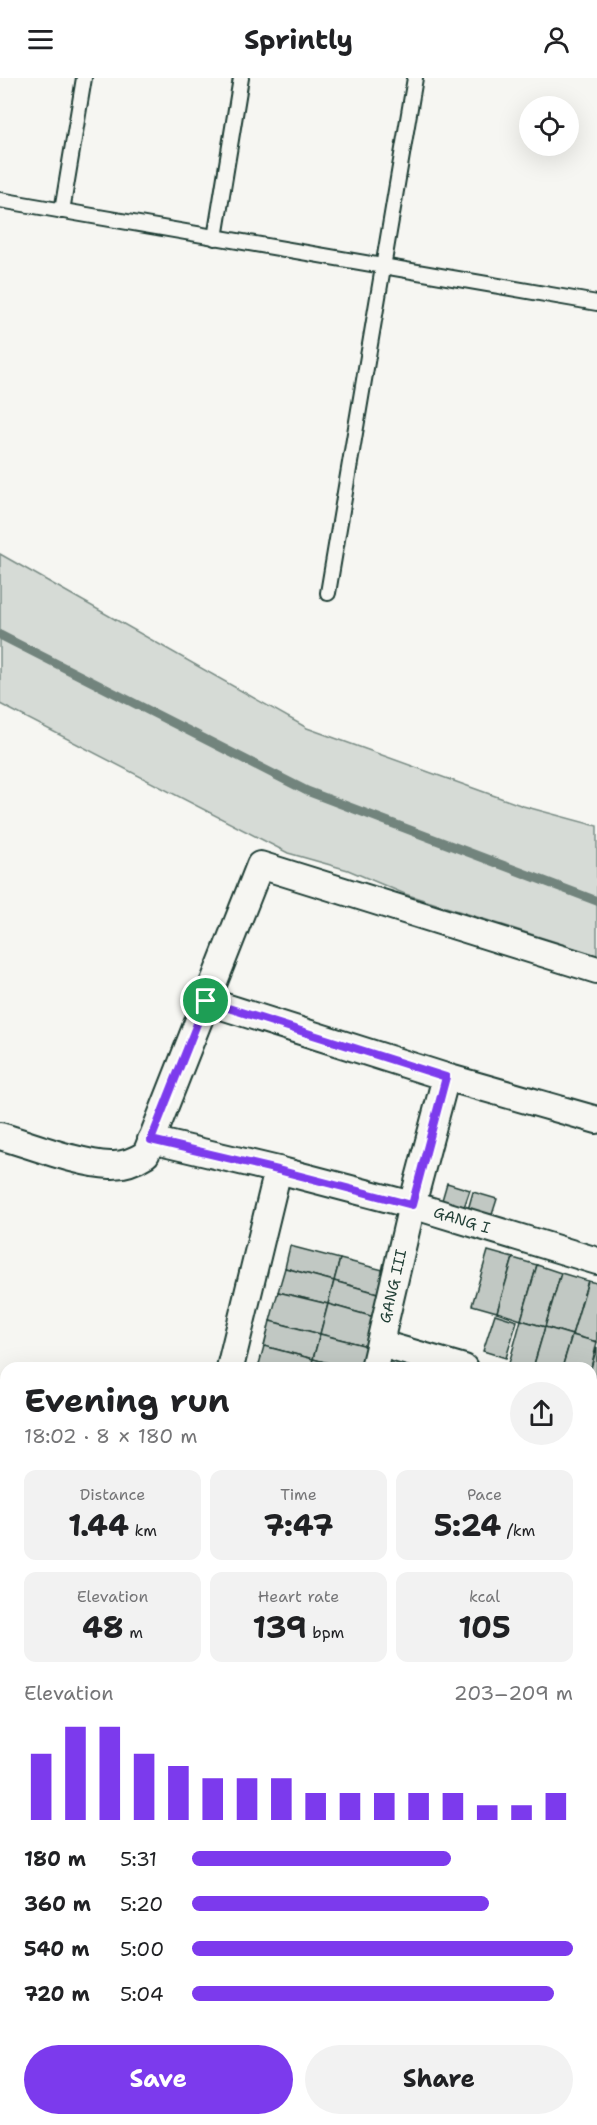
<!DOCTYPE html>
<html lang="en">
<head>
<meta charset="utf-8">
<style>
  :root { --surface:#fff; --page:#f2f2f2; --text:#202124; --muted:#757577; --accent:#7c3aed }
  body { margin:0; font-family:"Shantell Sans",sans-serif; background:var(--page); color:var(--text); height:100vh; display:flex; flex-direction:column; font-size:22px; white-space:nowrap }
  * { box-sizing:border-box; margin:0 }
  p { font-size:20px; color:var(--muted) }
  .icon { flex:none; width:33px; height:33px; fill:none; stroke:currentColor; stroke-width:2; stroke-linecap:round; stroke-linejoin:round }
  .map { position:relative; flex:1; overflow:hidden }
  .details { position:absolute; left:0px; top:1284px; width:597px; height:764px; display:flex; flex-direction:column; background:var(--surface); border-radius:18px 18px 0 0; box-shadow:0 6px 24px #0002 }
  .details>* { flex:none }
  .tools { position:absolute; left:519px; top:18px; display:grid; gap:12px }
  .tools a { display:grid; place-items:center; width:60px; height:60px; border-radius:50%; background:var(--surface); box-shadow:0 6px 24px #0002; font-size:30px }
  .pin { position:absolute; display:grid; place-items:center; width:51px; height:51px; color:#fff; margin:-26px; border:3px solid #fff; border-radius:50%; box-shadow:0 2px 6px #0007 }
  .round { display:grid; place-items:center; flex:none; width:63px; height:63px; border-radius:32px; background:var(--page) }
  .head { display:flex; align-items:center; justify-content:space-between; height:102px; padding:0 24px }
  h1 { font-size:33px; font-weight:700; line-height:45px }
  .metrics { display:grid; grid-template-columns:repeat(3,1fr); gap:9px; height:102px; padding:6px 24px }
  .metrics div { display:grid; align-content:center; border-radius:12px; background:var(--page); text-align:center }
  .metrics b { font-size:30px; font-weight:700 }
  .metrics small { font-size:16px; font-weight:400 }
  .metrics p { font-size:16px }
  .chart { height:168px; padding:12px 24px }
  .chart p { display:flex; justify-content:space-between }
  .chart svg { width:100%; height:108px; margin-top:6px; stroke:var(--accent); stroke-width:6 }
  .cta { display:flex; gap:12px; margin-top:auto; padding:12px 24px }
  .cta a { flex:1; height:69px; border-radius:36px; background:var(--accent); color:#fff; font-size:24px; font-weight:700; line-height:69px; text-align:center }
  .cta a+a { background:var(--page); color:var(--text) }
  ul { padding:0 24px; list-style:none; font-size:20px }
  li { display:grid; grid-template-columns:96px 72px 1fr; align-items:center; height:45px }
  li i { height:15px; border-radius:8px; background:var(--accent) }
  header { display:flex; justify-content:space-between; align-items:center; height:78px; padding:0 24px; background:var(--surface); font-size:27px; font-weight:700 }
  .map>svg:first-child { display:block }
  .green { fill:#d6dbd6; stroke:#7a8c85; stroke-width:1.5 }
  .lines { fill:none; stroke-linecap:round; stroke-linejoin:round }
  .stream { stroke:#72847d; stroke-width:9 }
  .building { fill:#c1c8c3; stroke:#1f3d34; stroke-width:1.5 }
  .service-casing { stroke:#1f3d34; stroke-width:18 }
  .minor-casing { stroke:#1f3d34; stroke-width:30 }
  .service { stroke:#f6f6f2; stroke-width:14 }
  .minor { stroke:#f6f6f2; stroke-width:26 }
  .route-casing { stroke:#fff; stroke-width:12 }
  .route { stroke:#7c3aed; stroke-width:8 }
  .labels { text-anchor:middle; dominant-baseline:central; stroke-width:5; stroke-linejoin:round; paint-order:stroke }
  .street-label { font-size:15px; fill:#1f3d34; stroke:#f6f6f2 }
</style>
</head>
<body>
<header><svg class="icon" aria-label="menu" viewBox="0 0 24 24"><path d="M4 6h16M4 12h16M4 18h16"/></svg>Sprintly<svg class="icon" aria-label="person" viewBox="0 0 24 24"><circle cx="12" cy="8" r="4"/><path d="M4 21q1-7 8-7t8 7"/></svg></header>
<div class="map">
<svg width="597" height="2047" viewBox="0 0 597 2047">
  <rect width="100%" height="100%" fill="#f6f6f2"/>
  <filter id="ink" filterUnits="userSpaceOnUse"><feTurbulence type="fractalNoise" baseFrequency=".0167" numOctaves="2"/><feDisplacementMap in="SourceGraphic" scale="12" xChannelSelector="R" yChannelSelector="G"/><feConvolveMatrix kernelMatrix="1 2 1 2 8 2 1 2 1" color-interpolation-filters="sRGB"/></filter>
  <g filter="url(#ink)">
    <polygon class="green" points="0,476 307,650 523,728 597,748 597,877 405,816 348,792 288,775 0,626"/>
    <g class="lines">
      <polyline class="stream" points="0,557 307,713 597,823"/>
    </g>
    <g class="building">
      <polygon points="447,1105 470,1112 462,1135 440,1129"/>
      <polygon points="473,1114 497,1121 490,1143 467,1135"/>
      <polygon points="290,1168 340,1181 334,1203 285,1190"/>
      <polygon points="488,1173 513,1180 497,1234 472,1227"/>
      <polygon points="513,1180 537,1187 521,1242 497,1234"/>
      <polygon points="340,1181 387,1193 381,1216 334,1203"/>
      <polygon points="537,1187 561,1195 545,1249 521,1242"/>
      <polygon points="285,1190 334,1203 328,1226 278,1214"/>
      <polygon points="561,1195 588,1203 572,1257 545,1249"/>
      <polygon points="334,1203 381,1216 374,1239 328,1226"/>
      <polygon points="588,1203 597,1205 597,1264 572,1257"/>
      <polygon points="278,1214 328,1226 320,1256 270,1243"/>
      <polygon points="328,1226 374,1239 367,1268 320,1256"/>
      <polygon points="495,1236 517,1243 506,1280 483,1273"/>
      <polygon points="521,1242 545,1249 533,1290 508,1289"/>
      <polygon points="270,1243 320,1256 313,1281 264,1268"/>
      <polygon points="545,1249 572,1257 562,1290 533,1290"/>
      <polygon points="320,1256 367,1268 361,1290 347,1290 313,1281"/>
      <polygon points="572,1257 597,1264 591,1290 562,1290"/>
      <polygon points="264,1268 313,1281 311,1290 258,1290"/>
      <polygon points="597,1269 597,1316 591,1314 591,1290"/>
      <polygon points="313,1281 347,1290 311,1290"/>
      <polygon points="591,1352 597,1354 597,1379 591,1399"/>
      <polygon points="597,1379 597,1413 591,1411 591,1399"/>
      <polygon points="591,1411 597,1413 597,1464 591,1462"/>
      <polygon points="595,1486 597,1487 597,1546 591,1544 591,1499"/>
      <polygon points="591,1544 597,1546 596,1598 591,1596"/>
      <polygon points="594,1629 597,1629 597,1689 591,1687 591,1639"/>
      <polygon points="591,1687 597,1689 597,1707 591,1728"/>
      <polygon points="597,1707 597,1740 591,1738 591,1728"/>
      <polygon points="593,1776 597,1777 597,1836 591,1834 591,1784"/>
      <polygon points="597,1946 597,1973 591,1971"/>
      <polygon points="591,1977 597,1979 597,2005 591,2003"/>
      <polygon points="68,2042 85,2042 106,2047 67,2047"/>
      <polygon points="85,2042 121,2042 119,2047 106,2047"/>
      <polygon points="121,2042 171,2042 170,2047 119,2047"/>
    </g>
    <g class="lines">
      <defs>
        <g id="service">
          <polyline points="0,122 597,225"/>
          <polyline points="62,133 84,0"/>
          <polyline points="215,160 241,0"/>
          <polyline points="328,515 415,0"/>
        </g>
        <g id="minor">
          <polyline points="206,923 446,999 597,1042"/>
          <path d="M 0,1058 C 32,1067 79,1086 110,1087 C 124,1088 135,1083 146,1076 L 260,787 L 597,892"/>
          <path id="s1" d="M 151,1062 L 278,1092 L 412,1127 L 597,1183"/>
          <polyline points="381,1266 464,1290"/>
          <polyline points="230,1290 278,1092"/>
          <path id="s2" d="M 374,1290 L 412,1127 L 446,999"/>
          <polyline points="591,1326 597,1328"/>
          <polyline points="591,1471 597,1473"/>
          <polyline points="591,1609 597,1611"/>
          <polyline points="591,1755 597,1756"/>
          <polyline points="591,1893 597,1894"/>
          <polyline points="591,2032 597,2033"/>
          <polyline points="43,2047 44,2042"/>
          <polyline points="183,2047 184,2042"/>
        </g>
      </defs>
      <use href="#service" class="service-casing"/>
      <use href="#minor" class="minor-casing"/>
      <use href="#service" class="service"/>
      <use href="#minor" class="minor"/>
    </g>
  </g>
  <g class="lines" filter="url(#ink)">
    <defs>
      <polygon id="route" points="206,923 446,999 412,1127 278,1092 151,1062"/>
    </defs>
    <use href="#route" class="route-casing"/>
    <use href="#route" class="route"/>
  </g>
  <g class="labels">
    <g class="street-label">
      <text stroke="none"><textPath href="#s1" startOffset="321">GANG I</textPath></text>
      <text stroke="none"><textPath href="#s2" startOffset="84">GANG III</textPath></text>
    </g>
  </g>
</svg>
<div class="tools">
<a><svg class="icon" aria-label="locate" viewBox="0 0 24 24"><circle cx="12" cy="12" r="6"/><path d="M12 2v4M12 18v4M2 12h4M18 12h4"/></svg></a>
</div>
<div class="pin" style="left:206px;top:923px;background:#1e9e55"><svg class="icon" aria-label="arrive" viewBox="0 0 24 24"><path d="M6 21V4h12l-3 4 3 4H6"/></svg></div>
<section class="details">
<div class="head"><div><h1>Evening run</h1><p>18:02 · 8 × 180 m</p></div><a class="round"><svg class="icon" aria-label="share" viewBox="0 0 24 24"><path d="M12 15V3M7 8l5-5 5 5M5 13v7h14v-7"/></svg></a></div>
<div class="metrics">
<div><p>Distance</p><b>1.44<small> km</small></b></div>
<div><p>Time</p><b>7:47</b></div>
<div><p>Pace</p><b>5:24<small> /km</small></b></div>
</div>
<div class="metrics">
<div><p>Elevation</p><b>48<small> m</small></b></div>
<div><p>Heart rate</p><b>139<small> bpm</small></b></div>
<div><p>kcal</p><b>105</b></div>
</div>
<div class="chart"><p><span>Elevation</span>203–209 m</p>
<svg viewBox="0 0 160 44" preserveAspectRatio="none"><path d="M5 44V17M15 44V6M25 44V6M35 44V17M45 44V22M55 44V27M65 44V27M75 44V27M85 44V33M95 44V33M105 44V33M115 44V33M125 44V33M135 44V38M145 44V38M155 44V33"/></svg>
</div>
<ul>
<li><b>180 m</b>5:31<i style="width:68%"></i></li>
<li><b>360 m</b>5:20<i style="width:78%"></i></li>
<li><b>540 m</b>5:00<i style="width:100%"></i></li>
<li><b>720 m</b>5:04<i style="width:95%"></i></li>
</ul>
<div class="cta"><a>Save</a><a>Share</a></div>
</section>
</div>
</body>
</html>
